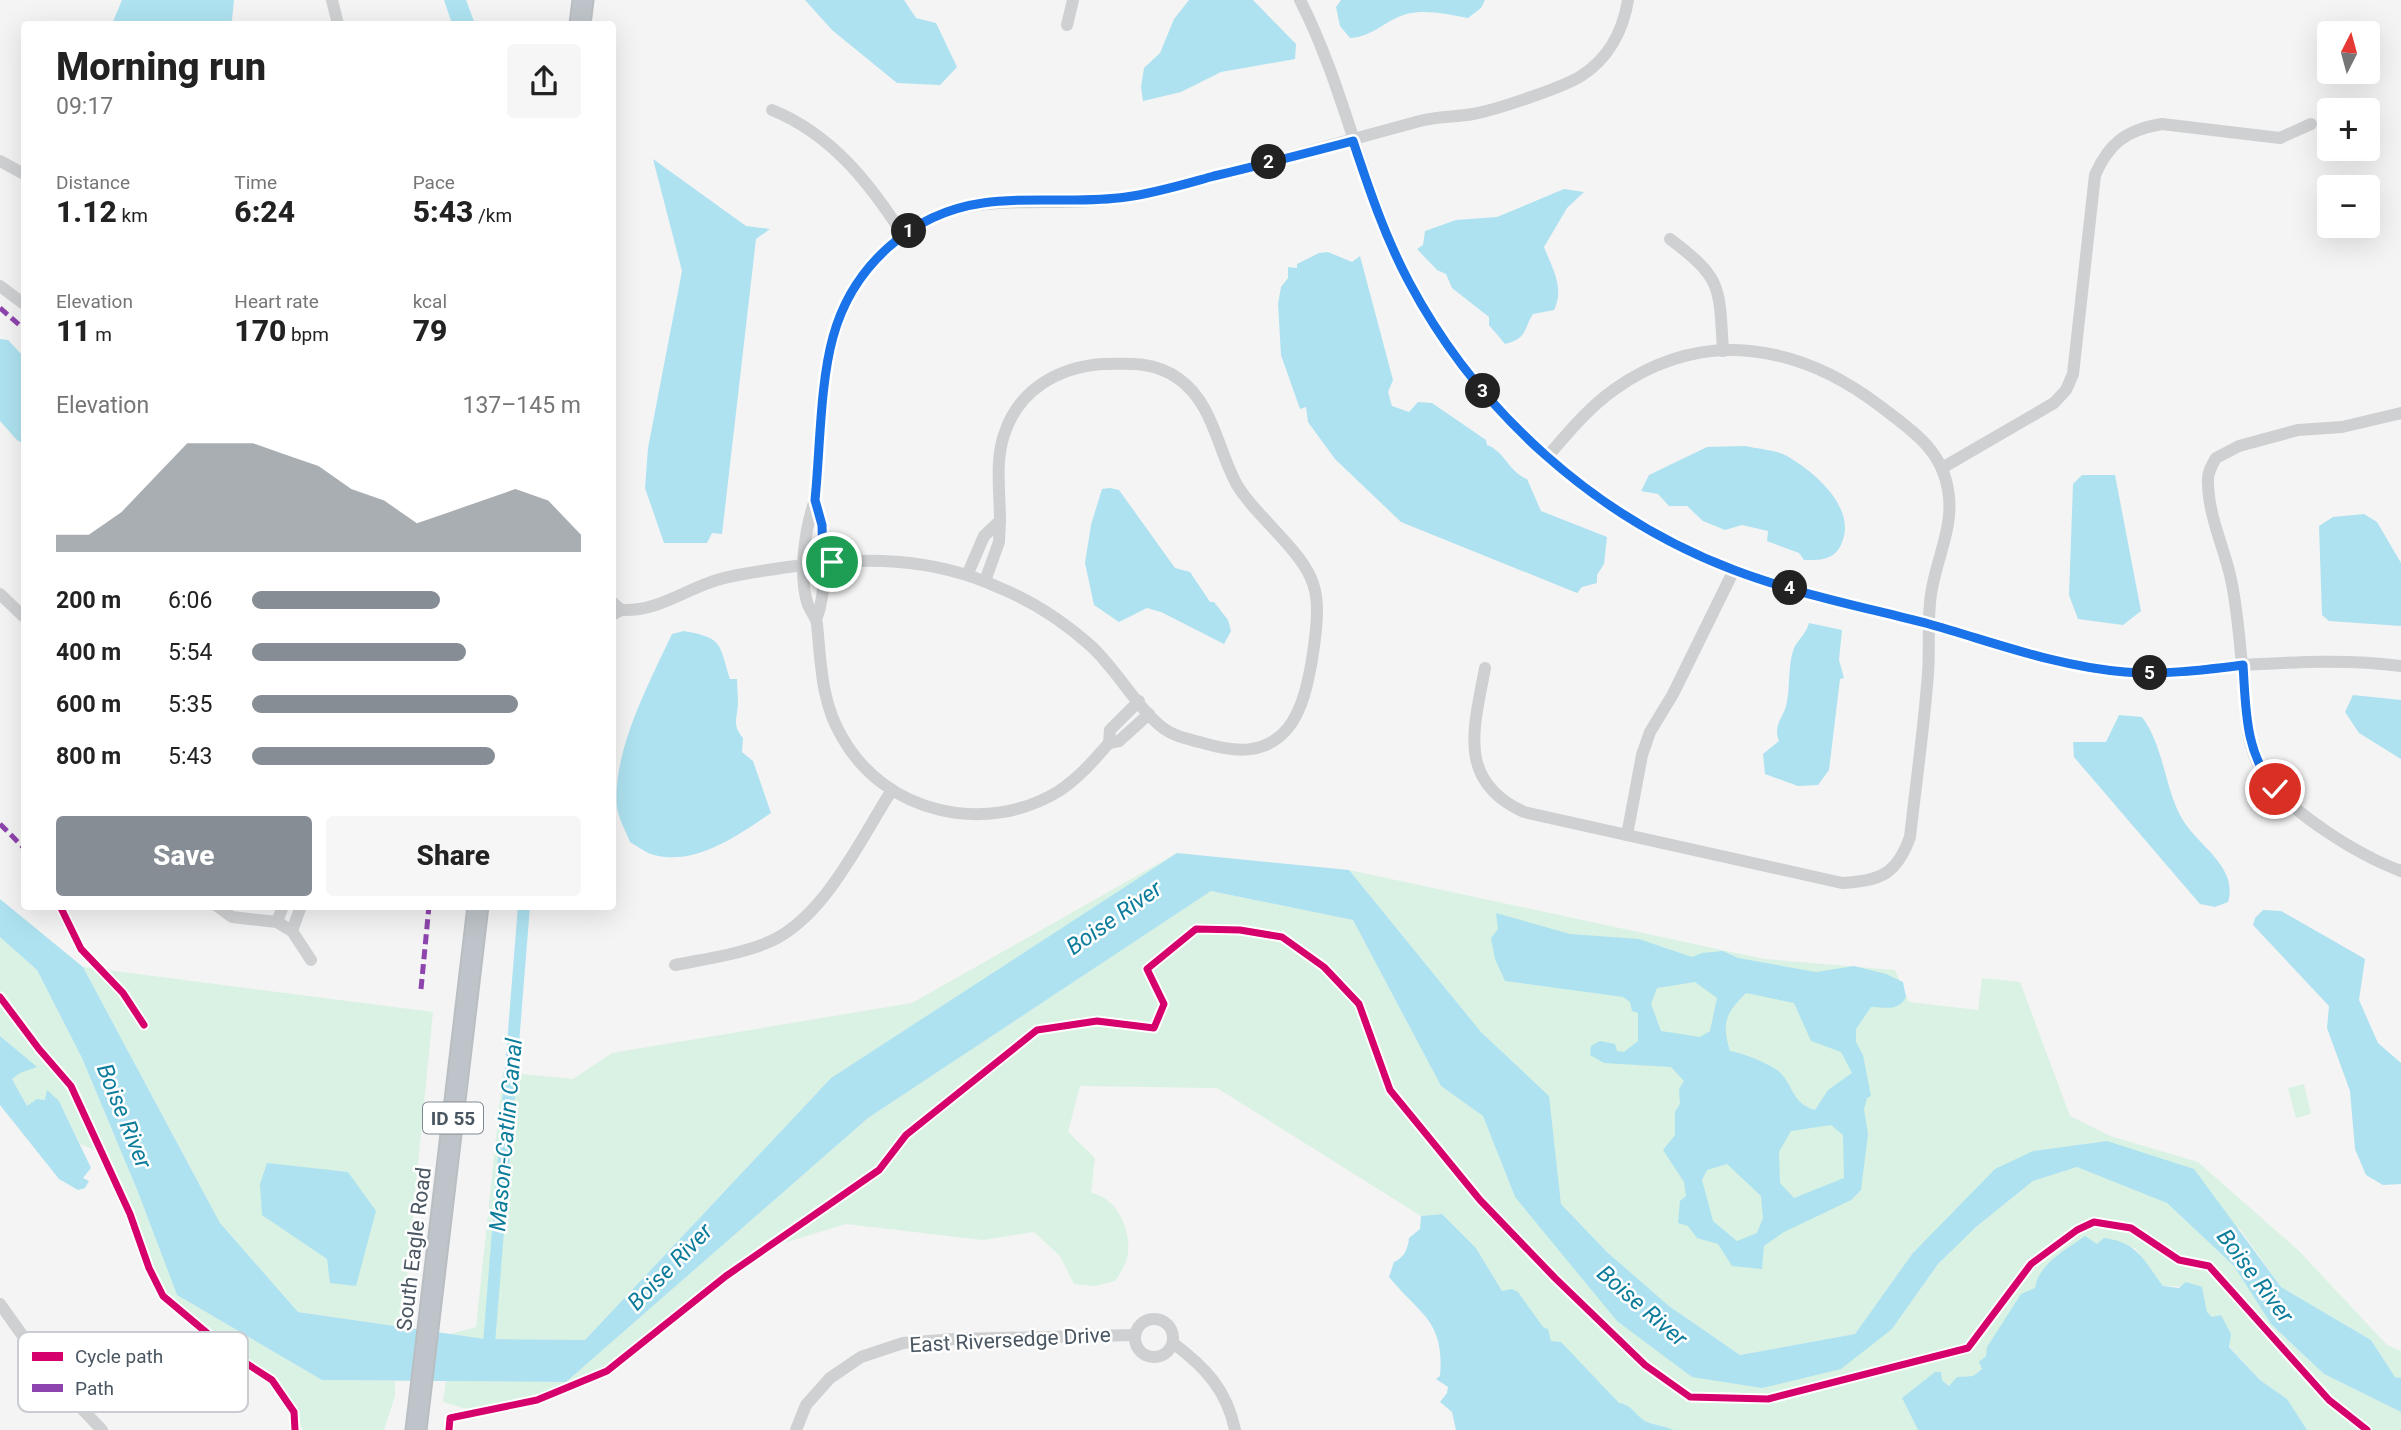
<!DOCTYPE html>
<html lang="en">
<head>
<meta charset="utf-8">
<style>
  :root { --surface:#fff; --page:#f6f6f6; --text:#222; --muted:#767676; --accent:#868d94 }
  body { margin:0; font-family:Roboto,sans-serif; background:var(--page); color:var(--text); height:100vh; display:flex; flex-direction:column; font-size:26px; white-space:nowrap }
  * { box-sizing:border-box; margin:0 }
  p { font-size:23px; color:var(--muted) }
  .icon { flex:none; width:38px; height:38px; fill:none; stroke:currentColor; stroke-width:2; stroke-linecap:round; stroke-linejoin:round }
  .map { position:relative; flex:1; overflow:hidden }
  .drawer { position:absolute; left:21px; top:21px; width:595px; height:889px; display:flex; flex-direction:column; background:var(--surface); border-radius:7px; box-shadow:0 7px 28px #0002 }
  .drawer>* { flex:none }
  .needle { width:46px; rotate:6deg }
  .controls { position:absolute; left:2317px; top:21px; display:grid; gap:14px }
  .controls a { display:grid; place-items:center; width:63px; height:63px; border-radius:7px; background:var(--surface); box-shadow:0 7px 28px #0002; font-size:35px }
  .pin { position:absolute; display:grid; place-items:center; width:60px; height:60px; color:#fff; margin:-30px; border:4px solid #fff; border-radius:50%; box-shadow:0 2px 7px #0007 }
  .km { position:absolute; width:35px; height:35px; margin:-18px; border-radius:50%; background:#222; color:#fff; font-size:19px; line-height:35px; text-align:center }
  .round { display:grid; place-items:center; flex:none; width:74px; height:74px; border-radius:7px; background:var(--page) }
  .headline { display:flex; align-items:center; justify-content:space-between; height:119px; padding:0 35px }
  h1 { font-size:38px; font-weight:800; line-height:52px }
  .figures { display:grid; grid-template-columns:repeat(3,1fr); gap:10px; height:119px; padding:7px 35px }
  .figures div { display:grid; align-content:center }
  .figures b { font-size:30px; font-weight:800 }
  .figures small { font-size:19px; font-weight:400 }
  .figures p { font-size:19px }
  .chart { height:196px; padding:14px 35px }
  .chart p { display:flex; justify-content:space-between }
  .chart svg { width:100%; height:126px; margin-top:7px; fill:var(--accent); opacity:.7 }
  .button { display:flex; gap:14px; margin-top:auto; padding:14px 35px }
  .button a { flex:1; height:80px; border-radius:7px; background:var(--accent); color:#fff; font-size:28px; font-weight:800; line-height:80px; text-align:center }
  .button a+a { background:var(--page); color:var(--text) }
  ul { padding:0 35px; list-style:none; font-size:23px }
  li { display:grid; grid-template-columns:112px 84px 1fr; align-items:center; height:52px }
  li i { height:18px; border-radius:9px; background:var(--accent) }
  .map>svg:first-child { display:block }
  .green { fill:#d9f2e3 }
  .water { fill:#aee2f0; fill-rule:evenodd }
  .lines { fill:none; stroke-linecap:round; stroke-linejoin:round }
  .canal { stroke:#aee2f0; stroke-width:12 }
  .highway-casing { stroke:#b9bec3; stroke-width:23 }
  .minor { stroke:#ced0d2; stroke-width:12 }
  .highway { stroke:#bec4c9; stroke-width:19 }
  .quiet { stroke:#8e44ad; stroke-width:5; stroke-dasharray:10 5; stroke-linecap:butt }
  .cycleway-casing { stroke:#fff; stroke-width:11 }
  .cycleway { stroke:#d6006c; stroke-width:7 }
  .route-casing { stroke:#fff; stroke-width:14 }
  .route { stroke:#1a73e8; stroke-width:9 }
  .labels { text-anchor:middle; dominant-baseline:central; stroke-width:5; stroke-linejoin:round; paint-order:stroke }
  .shield { fill:#fff; stroke:#808990; stroke-width:2 }
  .shield-label { font-size:19px; font-weight:bold; fill:#4a5661 }
  .street-label { font-size:21px; fill:#4a5661; stroke:#fff }
  .water-label { font-size:23px; font-style:italic; fill:#0c7c9b; stroke:#fff }
  .key { fill:#fff; stroke:#c9ccd0; stroke-width:2 }
  .key-label { font-size:19px; fill:#4a5661 }
</style>
</head>
<body>
<div class="map">
<svg width="2401" height="1430" viewBox="0 0 2401 1430">
  <rect width="100%" height="100%" fill="#f4f4f4"/>
  <g class="green">
    <polygon points="1177,853 831,1078 585,1340 485,1339 450,1334 476,1327 503,1072 573,1079 612,1053 912,1003"/>
    <polygon points="1349,870 1764,959 1895,970 1909,1002 1978,1010 1982,978 2020,982 2070,1116 2110,1136 2198,1162 2299,1251 2387,1345 2401,1351 2401,1378 2395,1377 2371,1340 2281,1287 2240,1229 2107,1141 2033,1151 1912,1254 1855,1334 1740,1355 1669,1306 1607,1252 1561,1204 1548,1096 1481,1032"/>
    <path d="M 1211,891 L 1353,920 L 1441,1086 L 1483,1116 L 1515,1197 L 1565,1256 L 1692,1377 L 1892,1329 L 1938,1264 L 1976,1227 L 2033,1181 L 2077,1167 L 2167,1203 L 2234,1266 L 2271,1324 L 2324,1374 L 2401,1412 L 2401,1430 L 2307,1430 L 2287,1399 L 2260,1380 L 2229,1346 L 2207,1312 L 2202,1287 L 2163,1286 L 2135,1248 L 2097,1244 L 2036,1288 L 1988,1347 L 1986,1356 L 1980,1362 L 1982,1369 L 1973,1376 L 1957,1377 L 1950,1386 L 1942,1380 L 1902,1398 L 1918,1430 L 1674,1430 C 1665,1426 1656,1425 1647,1422 C 1636,1418 1632,1404 1619,1403 L 1551,1341 L 1518,1293 L 1502,1291 L 1476,1248 L 1442,1214 L 1421,1216 L 1217,1088 L 1080,1086 L 1068,1132 L 1095,1158 L 1091,1193 C 1115,1196 1131,1228 1128,1252 C 1127,1264 1121,1272 1115,1281 L 1095,1286 L 1074,1284 L 1060,1256 L 1034,1232 L 983,1240 L 846,1224 L 767,1248 L 726,1276 L 607,1371 L 537,1400 L 477,1412 L 443,1402 L 446,1381 L 566,1382 L 868,1118 Z"/>
    <polygon points="0,937 37,970 82,1058 138,1192 177,1295 322,1380 395,1381 395,1396 384,1430 303,1430 280,1388 272,1380 232,1354 163,1296 149,1268 130,1214 102,1153 80,1144 59,1101 45,1100 27,1106 12,1079 20,1073 36,1067 0,1036"/>
    <polygon points="83,967 433,1012 402,1327 298,1312 220,1223"/>
    <polygon points="2304,1084 2311,1114 2296,1118 2288,1088"/>
  </g>
  <g class="water">
    <polygon points="122,0 234,0 232,20 228,24 112,24"/>
    <polygon points="444,0 466,0 475,24 452,24"/>
    <polygon points="805,0 904,0 916,18 936,23 957,67 940,85 897,83 832,30"/>
    <polygon points="1189,0 1253,0 1296,44 1295,59 1221,72 1181,92 1143,101 1141,87 1144,68 1160,53 1174,19"/>
    <path d="M 1341,0 L 1485,0 L 1481,8 L 1468,18 C 1444,14 1419,7 1396,18 C 1380,26 1369,37 1350,38 L 1340,26 L 1336,7 Z"/>
    <polygon points="653,159 746,226 770,229 756,239 722,534 712,533 707,543 664,543 645,488 648,448 682,271"/>
    <path d="M 1564,189 L 1584,192 L 1567,208 L 1544,247 C 1552,268 1565,288 1554,310 L 1533,314 C 1523,330 1528,338 1505,344 L 1489,325 L 1489,317 L 1452,288 L 1446,274 L 1437,270 L 1417,249 L 1423,245 L 1425,231 L 1456,220 L 1497,217 Z"/>
    <path d="M 1328,252 L 1352,262 L 1360,256 L 1393,380 L 1388,392 L 1392,406 L 1409,412 L 1418,402 L 1432,403 L 1486,440 L 1487,445 C 1504,451 1510,473 1527,479 L 1541,511 L 1607,537 L 1604,564 L 1597,575 L 1597,583 L 1582,587 L 1577,593 L 1401,522 L 1335,459 L 1308,422 L 1306,407 L 1300,409 L 1281,355 L 1278,304 L 1281,287 L 1288,278 L 1288,267 L 1297,268 L 1297,264 L 1319,253 Z"/>
    <polygon points="0,339 8,340 24,357 24,444 17,440 0,421"/>
    <path d="M 1745,446 C 1758,449 1776,450 1787,456 C 1816,473 1858,509 1841,545 C 1833,561 1819,560 1804,560 L 1799,553 L 1767,541 L 1768,531 L 1742,525 L 1725,530 L 1703,521 L 1687,506 L 1669,506 L 1658,494 L 1641,491 L 1649,475 L 1707,447 Z"/>
    <polygon points="2082,475 2115,475 2141,611 2123,625 2078,619 2069,595 2073,484"/>
    <polygon points="1110,488 1119,490 1175,568 1190,572 1210,602 1214,602 1228,620 1231,631 1224,644 1161,612 1147,608 1119,622 1094,605 1085,563 1091,525 1102,489"/>
    <polygon points="2364,514 2377,522 2401,563 2401,626 2329,621 2322,615 2319,526 2333,517"/>
    <path d="M 1809,623 L 1842,630 L 1839,660 L 1844,678 L 1840,679 L 1829,770 L 1818,785 L 1798,786 L 1765,774 L 1763,754 L 1779,741 C 1773,725 1782,720 1786,706 C 1791,688 1787,663 1795,646 C 1800,638 1806,633 1809,623 Z"/>
    <path d="M 684,631 C 723,638 719,643 730,679 L 737,679 C 737,687 738,696 738,704 C 737,719 732,725 743,738 L 742,752 L 753,761 L 771,813 C 738,835 696,866 654,855 C 646,853 637,846 630,842 C 626,831 618,818 617,807 C 612,752 649,683 672,634 Z"/>
    <polygon points="2353,695 2401,700 2401,759 2359,733 2345,712"/>
    <path d="M 2119,715 L 2142,717 C 2164,747 2164,785 2181,817 C 2196,845 2239,866 2228,902 L 2215,907 L 2200,904 L 2074,757 L 2073,742 L 2106,742 Z"/>
    <polygon points="1177,853 1349,870 1481,1032 1549,1096 1561,1204 1607,1252 1669,1306 1740,1355 1855,1334 1912,1254 1995,1169 2033,1151 2107,1141 2194,1169 2281,1287 2371,1340 2395,1377 2401,1378 2401,1412 2324,1374 2271,1324 2234,1266 2167,1203 2077,1167 2033,1181 1976,1227 1938,1264 1892,1329 1841,1369 1762,1388 1692,1377 1617,1321 1515,1197 1483,1116 1441,1086 1353,920 1211,891 868,1118 566,1382 322,1380 177,1295 138,1192 82,1058 37,970 0,937 0,899 83,967 220,1223 298,1312 485,1339 585,1340 831,1078"/>
    <polygon points="2263,910 2281,911 2365,959 2359,1000 2378,1043 2401,1063 2401,1184 2383,1185 2366,1175 2355,1149 2350,1091 2327,1028 2329,1006 2253,925 2255,918"/>
    <path d="M 1496,913 L 1570,934 L 1639,939 L 1692,957 L 1702,953 L 1723,951 L 1738,958 L 1816,972 L 1854,966 L 1886,974 L 1903,982 L 1906,997 C 1898,1012 1886,1007 1871,1007 L 1856,1029 L 1856,1042 L 1863,1055 L 1871,1096 L 1867,1098 L 1864,1109 L 1868,1134 L 1861,1190 L 1851,1200 L 1784,1232 L 1764,1246 L 1762,1269 L 1732,1266 L 1718,1244 L 1697,1238 L 1688,1226 L 1678,1223 L 1680,1201 L 1686,1196 L 1684,1182 L 1663,1150 L 1675,1135 L 1675,1112 L 1680,1104 L 1679,1089 L 1684,1081 L 1671,1067 L 1604,1063 L 1590,1055 L 1591,1046 L 1600,1041 L 1615,1044 L 1617,1051 L 1624,1052 L 1638,1041 L 1638,1013 L 1632,1011 L 1630,1002 L 1623,997 L 1505,981 L 1495,959 L 1491,938 L 1498,929 ZM 1695,982 L 1717,998 L 1710,1031 L 1700,1037 L 1661,1031 L 1651,1004 L 1657,988 ZM 1746,993 L 1794,1003 L 1811,1041 L 1841,1052 L 1852,1073 L 1828,1090 L 1815,1110 C 1790,1103 1794,1083 1777,1070 C 1763,1061 1745,1054 1730,1051 C 1721,1023 1726,1013 1746,993 ZM 1831,1125 L 1843,1135 L 1844,1178 L 1794,1198 L 1780,1183 L 1779,1152 L 1791,1131 ZM 1727,1164 L 1761,1196 L 1763,1218 L 1757,1233 L 1737,1241 L 1713,1221 L 1702,1180 L 1707,1170 Z"/>
    <polygon points="0,1036 37,1067 20,1073 12,1079 27,1106 37,1099 45,1100 47,1090 59,1101 91,1168 83,1178 89,1181 85,1188 78,1190 59,1179 0,1105"/>
    <polygon points="267,1163 348,1172 376,1211 356,1286 330,1283 327,1259 262,1215 260,1184"/>
    <path d="M 1442,1214 L 1476,1248 L 1502,1291 L 1512,1289 L 1518,1292 L 1543,1327 L 1548,1329 L 1551,1341 L 1561,1342 L 1619,1403 C 1632,1404 1636,1417 1647,1422 C 1655,1425 1665,1426 1674,1430 L 1456,1430 L 1452,1412 L 1440,1402 L 1447,1393 L 1448,1387 L 1436,1379 L 1440,1376 C 1445,1320 1419,1314 1389,1277 L 1394,1262 C 1404,1258 1408,1249 1409,1238 L 1420,1229 L 1421,1216 Z"/>
    <path d="M 2085,1236 L 2097,1244 L 2104,1238 C 2138,1242 2144,1261 2163,1286 L 2179,1288 L 2186,1282 L 2202,1287 L 2207,1312 L 2212,1317 L 2221,1315 L 2231,1334 L 2229,1347 L 2260,1380 L 2287,1399 L 2307,1430 L 1918,1430 L 1902,1398 L 1935,1372 L 1941,1372 L 1942,1380 L 1949,1386 L 1957,1377 L 1973,1376 L 1982,1369 L 1979,1362 L 1986,1356 L 1987,1347 L 2021,1294 L 2035,1288 C 2039,1263 2066,1250 2085,1236 Z"/>
  </g>
  <g class="lines">
    <polyline class="canal" points="488,1356 524,906"/>
    <defs>
      <g id="highway">
        <polyline points="580,24 583,0"/>
        <polyline points="416,1430 478,906"/>
      </g>
    </defs>
    <use href="#highway" class="highway-casing"/>
    <g class="minor">
      <polyline points="332,0 338,24"/>
      <path d="M 1300,0 C 1346,90 1362,191 1409,281 C 1477,411 1596,518 1734,570 C 1797,593 1863,606 1927,624 C 1992,641 2055,665 2122,672 C 2163,676 2203,668 2243,665 C 2295,662 2349,659 2401,666"/>
      <polyline points="1067,25 1073,0"/>
      <path d="M 772,110 C 831,134 869,182 903,235"/>
      <polyline points="0,161 24,174"/>
      <path d="M 1670,239 C 1723,279 1719,286 1723,351"/>
      <polyline points="0,286 24,304"/>
      <path d="M 2401,413 L 2342,427 L 2298,430 L 2239,446 L 2216,458 C 2212,465 2207,473 2208,482 C 2208,514 2223,545 2230,575 C 2237,604 2239,636 2242,665 C 2247,703 2242,745 2266,778 C 2292,814 2360,856 2401,871"/>
      <path d="M 1942,468 L 2054,403 L 2066,390 L 2073,374 L 2095,175 C 2109,143 2126,130 2162,124 L 2280,138 L 2311,124"/>
      <path d="M 815,500 C 822,423 817,328 870,266 C 946,176 1031,213 1129,197 C 1159,192 1189,183 1219,175 C 1287,158 1356,138 1424,120 C 1440,116 1457,117 1473,114 C 1495,110 1562,88 1581,76 C 1608,59 1623,31 1628,0"/>
      <polyline points="968,573 984,536 1000,521 999,542 985,581"/>
      <polyline points="0,594 24,617"/>
      <polyline points="612,602 621,610 612,615"/>
      <path d="M 621,610 C 657,612 684,590 717,580 C 740,573 764,571 788,567 C 862,557 931,556 1000,588 C 1034,602 1064,622 1091,646 C 1117,670 1138,709 1163,728 C 1175,737 1188,739 1203,743 C 1234,752 1265,756 1288,728 C 1303,709 1308,682 1312,660 C 1323,587 1319,577 1269,524 C 1258,512 1246,500 1237,485 C 1218,451 1213,403 1179,379 C 1156,362 1130,363 1103,364 C 1058,367 1018,390 1004,435 C 995,461 1000,493 1000,521"/>
      <path d="M 816,620 C 829,587 825,534 815,500 C 805,528 798,576 808,605 C 811,612 816,617 817,624 C 821,663 821,702 842,737 C 885,814 986,836 1059,791 C 1079,778 1094,760 1109,743"/>
      <path d="M 1485,668 C 1474,728 1456,781 1524,812 L 1842,883 C 1880,880 1896,876 1910,837 C 1916,783 1924,728 1928,673 C 1930,647 1927,620 1931,594 C 1936,559 1955,525 1948,490 C 1942,449 1910,429 1880,406 C 1799,344 1703,327 1615,389 C 1589,407 1568,433 1547,457"/>
      <polyline points="1139,701 1110,730 1109,743 1119,741 1149,714"/>
      <polyline points="1627,835 1642,755 1650,732 1673,694 1734,570"/>
      <polyline points="217,906 232,917 277,922 292,931 311,960"/>
      <polyline points="277,922 283,906"/>
      <polyline points="292,931 301,906"/>
      <path d="M 675,965 C 705,959 735,955 764,944 C 823,922 859,841 892,790"/>
      <polyline points="0,1304 53,1378 102,1430"/>
      <circle cx="1154" cy="1338" r="19"/>
      <path d="M 1173,1343 C 1205,1367 1227,1390 1235,1430"/>
      <polyline points="796,1430 806,1405 830,1378 861,1357 903,1343 955,1339 1135,1335"/>
    </g>
    <use href="#highway" class="highway"/>
    <g class="quiet">
      <polyline points="0,308 24,329"/>
      <polyline points="0,824 24,848"/>
      <polyline points="421,989 429,906"/>
    </g>
    <defs>
      <g id="cycleway">
        <polyline points="60,906 81,949 123,993 144,1025"/>
        <polyline points="0,997 39,1049 71,1086 130,1214 149,1268 163,1296 232,1354 272,1380 294,1412 295,1430"/>
        <polyline points="449,1430 450,1418 537,1400 607,1371 726,1276 879,1170 906,1135 1037,1030 1097,1021 1154,1028 1164,1004 1147,969 1196,929 1240,930 1282,937 1324,967 1359,1004 1390,1090 1480,1200 1555,1278 1645,1365 1690,1397 1768,1399 1968,1348 2031,1264 2077,1230 2094,1222 2131,1228 2179,1260 2209,1266 2329,1400 2367,1430"/>
      </g>
    </defs>
    <use href="#cycleway" class="cycleway-casing"/>
    <use href="#cycleway" class="cycleway"/>
  </g>
  <g class="lines">
    <defs>
      <path id="route" d="M 832,562 L 823,563 L 822,525 L 815,500 C 820,451 820,383 833,337 C 852,267 911,213 983,203 C 1030,196 1079,204 1126,197 C 1156,193 1185,184 1214,176 C 1261,165 1307,153 1353,141 C 1369,189 1385,237 1409,282 C 1478,412 1596,518 1734,570 C 1797,594 1864,607 1929,624 C 1993,642 2058,667 2125,672 C 2165,675 2203,670 2243,665 C 2246,711 2245,752 2275,789"/>
    </defs>
    <use href="#route" class="route-casing"/>
    <use href="#route" class="route"/>
  </g>
  <g class="labels">
    <rect class="shield" x="423" y="1102.5" width="60" height="31" rx="5"/>
    <g class="shield-label">
      <text x="453" y="1118">ID 55</text>
    </g>
    <g class="street-label">
      <text transform="translate(414 1249) rotate(-83)">South Eagle Road</text>
      <text transform="translate(1010 1340) rotate(-3)">East Riversedge Drive</text>
    </g>
    <g class="water-label">
      <text transform="translate(1114 918) rotate(-35)">Boise River</text>
      <text transform="translate(124 1116) rotate(68)">Boise River</text>
      <text transform="translate(506 1135) rotate(-85)">Mason-Catlin Canal</text>
      <text transform="translate(670 1267) rotate(-46)">Boise River</text>
      <text transform="translate(2255 1276) rotate(53)">Boise River</text>
      <text transform="translate(1642 1306) rotate(41)">Boise River</text>
    </g>
  </g>
  <rect x="18" y="1332" width="230" height="80" rx="10" class="key"/>
  <rect x="32" y="1352" width="31" height="9" fill="#d6006c"/>
  <rect x="32" y="1384" width="31" height="8" fill="#8e44ad"/>
  <g class="key-label">
    <text x="75" y="1363">Cycle path</text>
    <text x="75" y="1395">Path</text>
  </g>
</svg>
<div class="controls">
<a><svg class="needle" viewBox="-14 -14 28 28"><path d="M0-13l5 13h-10z" fill="#e53935"/><path d="M0 13l5-13h-10z" fill="#767676"/></svg></a>
<a>+</a>
<a>−</a>
</div>
<div class="pin" style="left:832px;top:562px;background:#1e9e55"><svg class="icon" aria-label="arrive" viewBox="0 0 24 24"><path d="M6 21V4h12l-3 4 3 4H6"/></svg></div>
<div class="pin" style="left:2275px;top:789px;background:#d93025"><svg class="icon" aria-label="check" viewBox="0 0 24 24"><path d="M5 12l5 5 9-10"/></svg></div>
<b class="km" style="left:909px;top:231px">1</b>
<b class="km" style="left:1269px;top:162px">2</b>
<b class="km" style="left:1483px;top:391px">3</b>
<b class="km" style="left:1790px;top:588px">4</b>
<b class="km" style="left:2150px;top:673px">5</b>
<section class="drawer">
<div class="headline"><div><h1>Morning run</h1><p>09:17</p></div><a class="round"><svg class="icon" aria-label="share" viewBox="0 0 24 24"><path d="M12 15V3M7 8l5-5 5 5M5 13v7h14v-7"/></svg></a></div>
<div class="figures">
<div><p>Distance</p><b>1.12<small> km</small></b></div>
<div><p>Time</p><b>6:24</b></div>
<div><p>Pace</p><b>5:43<small> /km</small></b></div>
</div>
<div class="figures">
<div><p>Elevation</p><b>11<small> m</small></b></div>
<div><p>Heart rate</p><b>170<small> bpm</small></b></div>
<div><p>kcal</p><b>79</b></div>
</div>
<div class="chart"><p><span>Elevation</span>137–145 m</p>
<svg viewBox="0 0 160 44" preserveAspectRatio="none"><path d="M0 44V38L10 38L20 30L30 18L40 6L50 6L60 6L70 10L80 14L90 22L100 26L110 34L120 30L130 26L140 22L150 26L160 38V44z"/></svg>
</div>
<ul>
<li><b>200 m</b>6:06<i style="width:57%"></i></li>
<li><b>400 m</b>5:54<i style="width:65%"></i></li>
<li><b>600 m</b>5:35<i style="width:81%"></i></li>
<li><b>800 m</b>5:43<i style="width:74%"></i></li>
</ul>
<div class="button"><a>Save</a><a>Share</a></div>
</section>
</div>
</body>
</html>
